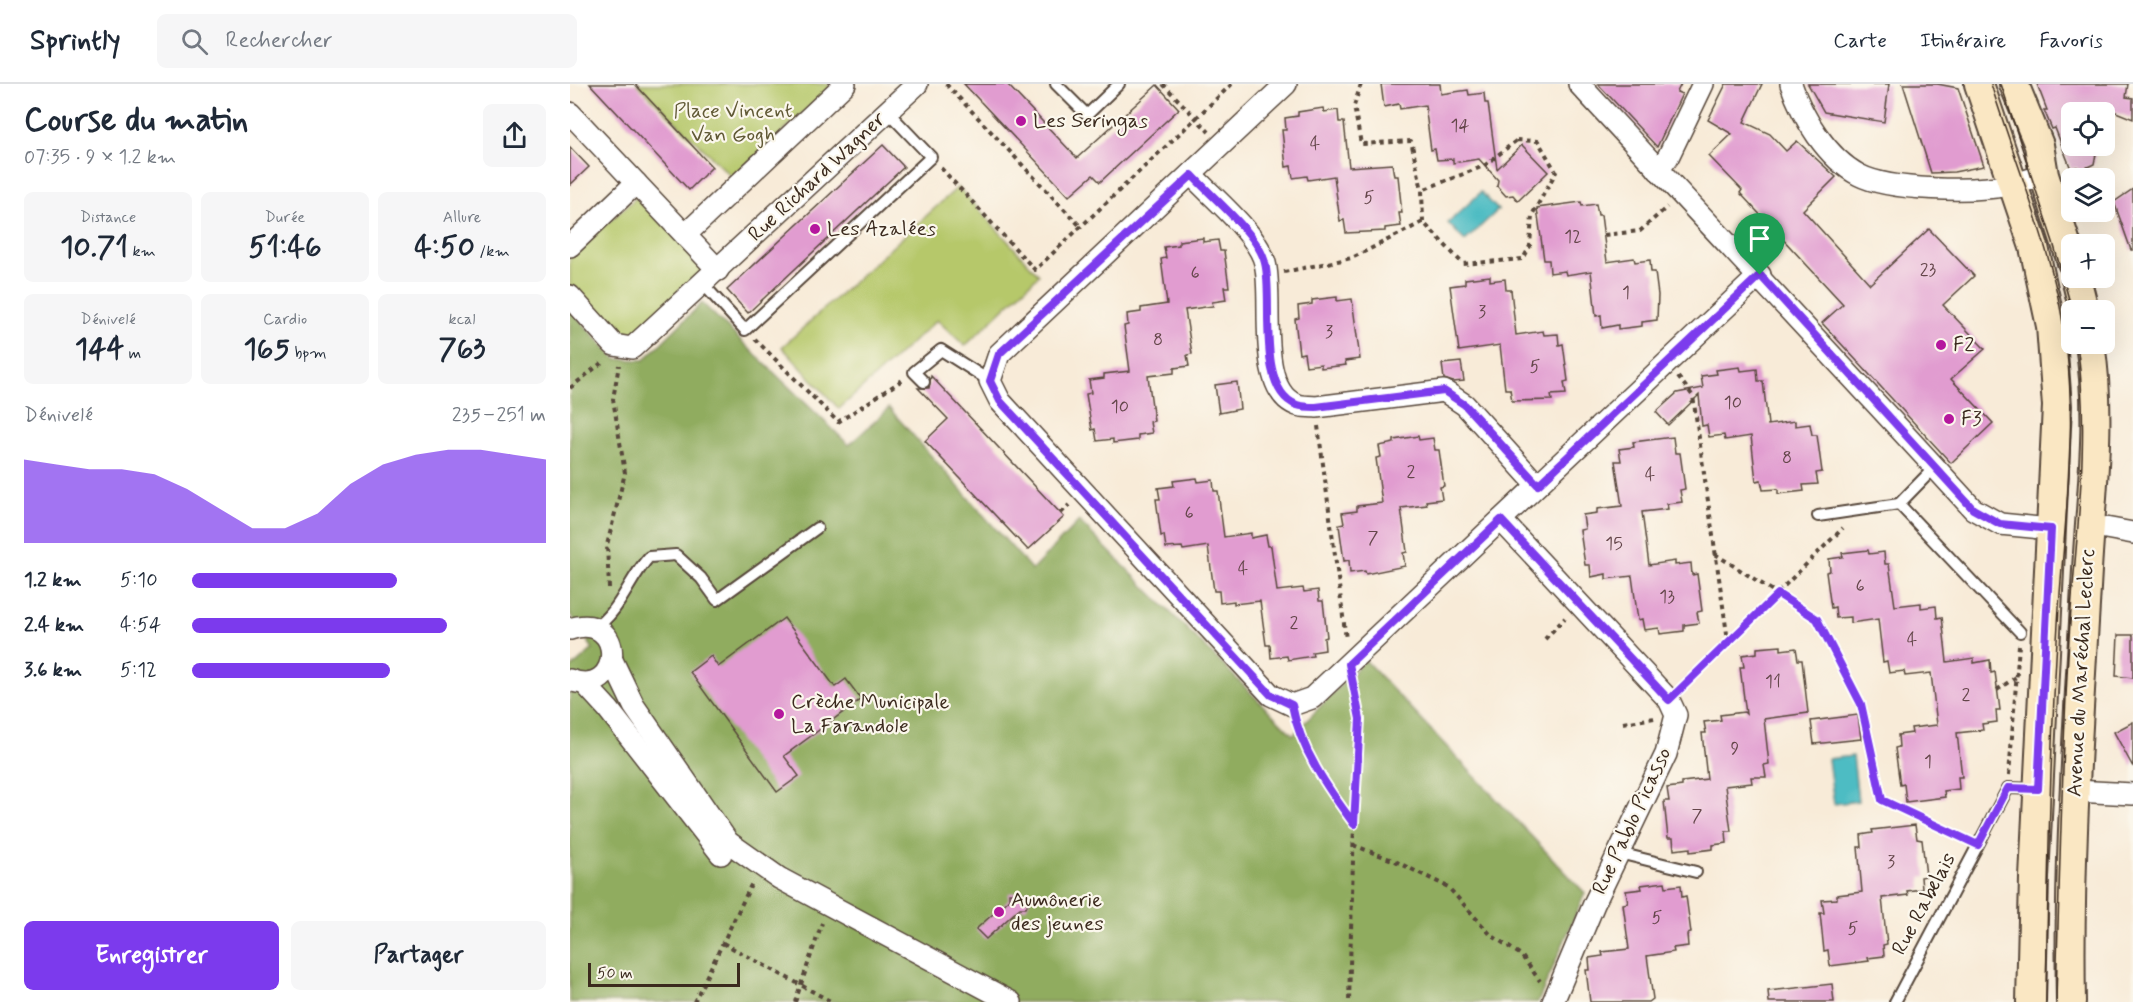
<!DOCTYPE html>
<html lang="fr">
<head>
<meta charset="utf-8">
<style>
  :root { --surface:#fff; --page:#f6f6f7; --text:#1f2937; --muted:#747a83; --line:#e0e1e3; --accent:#7c3aed }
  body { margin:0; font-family:Mynerve,sans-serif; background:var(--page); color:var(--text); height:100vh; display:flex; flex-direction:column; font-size:22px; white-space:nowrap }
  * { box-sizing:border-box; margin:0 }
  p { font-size:20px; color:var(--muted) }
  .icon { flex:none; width:33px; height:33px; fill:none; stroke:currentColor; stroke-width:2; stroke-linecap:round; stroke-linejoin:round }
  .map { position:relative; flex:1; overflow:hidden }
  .sheet { display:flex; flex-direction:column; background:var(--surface); width:570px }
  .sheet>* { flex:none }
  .buttons { position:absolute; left:1491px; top:18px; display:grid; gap:12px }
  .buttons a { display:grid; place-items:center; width:54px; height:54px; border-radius:9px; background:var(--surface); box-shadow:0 6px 24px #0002; font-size:30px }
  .scale { position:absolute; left:18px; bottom:15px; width:152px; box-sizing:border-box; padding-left:6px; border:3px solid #3b2a1e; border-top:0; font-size:16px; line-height:21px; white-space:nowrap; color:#3b2a1e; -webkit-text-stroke:4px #fbf7ec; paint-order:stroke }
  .pin { position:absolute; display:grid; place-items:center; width:51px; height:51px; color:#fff; margin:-62px -26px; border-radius:50% 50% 50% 0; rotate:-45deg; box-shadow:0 0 6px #0007 }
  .pin .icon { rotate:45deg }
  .round { display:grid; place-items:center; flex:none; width:63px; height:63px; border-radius:9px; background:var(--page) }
  .summary { display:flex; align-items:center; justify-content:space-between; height:102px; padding:0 24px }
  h1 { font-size:33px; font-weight:800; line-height:45px }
  .metrics { display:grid; grid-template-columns:repeat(3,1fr); gap:9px; height:102px; padding:6px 24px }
  .metrics div { display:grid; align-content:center; border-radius:9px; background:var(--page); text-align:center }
  .metrics b { font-size:30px; font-weight:800 }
  .metrics small { font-size:16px; font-weight:400 }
  .metrics p { font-size:16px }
  .chart { height:168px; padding:12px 24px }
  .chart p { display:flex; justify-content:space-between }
  .chart svg { width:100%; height:108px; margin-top:6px; fill:var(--accent); opacity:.7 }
  .action { display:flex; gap:12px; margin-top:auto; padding:12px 24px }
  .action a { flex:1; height:69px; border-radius:9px; background:var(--accent); color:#fff; font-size:24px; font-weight:800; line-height:69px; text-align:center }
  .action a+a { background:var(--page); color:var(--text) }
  ul { padding:0 24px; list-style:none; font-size:20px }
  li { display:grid; grid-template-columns:96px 72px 1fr; align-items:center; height:45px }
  li i { height:15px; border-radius:8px; background:var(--accent) }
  header { display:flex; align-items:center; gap:36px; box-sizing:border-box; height:84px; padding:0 30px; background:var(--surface); border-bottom:2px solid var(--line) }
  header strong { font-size:28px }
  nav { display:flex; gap:33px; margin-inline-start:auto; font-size:21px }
  .search { width:420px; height:54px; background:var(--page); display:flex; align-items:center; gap:15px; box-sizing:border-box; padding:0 21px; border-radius:9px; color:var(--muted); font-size:22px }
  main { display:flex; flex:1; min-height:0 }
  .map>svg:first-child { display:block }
  .green { fill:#b6c86b; stroke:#787944; stroke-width:1.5 }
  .forest { fill:#90ac5f; stroke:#666b3e; stroke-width:1.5 }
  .water { fill:#4ebcc3; stroke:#447370; stroke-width:1.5 }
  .building { fill:#e19cd0 }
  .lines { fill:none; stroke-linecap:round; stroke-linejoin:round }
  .lane-casing { stroke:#57473a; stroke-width:14 }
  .street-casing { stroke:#57473a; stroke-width:24 }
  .secondary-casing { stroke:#57473a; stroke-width:32 }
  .path { stroke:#57473a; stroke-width:4; stroke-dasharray:4.5 4.5; stroke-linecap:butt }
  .lane { stroke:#fff; stroke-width:10 }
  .street { stroke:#fff; stroke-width:21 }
  .secondary { stroke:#fae7c3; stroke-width:28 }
  .tram { stroke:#3b2a1e; stroke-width:1.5 }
  .route-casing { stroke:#fff; stroke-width:12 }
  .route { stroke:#7c3aed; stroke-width:8 }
  .poi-dot { fill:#b5179e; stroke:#fbf7ec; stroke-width:2 }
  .labels { text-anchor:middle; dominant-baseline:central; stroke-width:4.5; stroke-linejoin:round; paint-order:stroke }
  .number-label { font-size:18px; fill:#64464a }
  .park-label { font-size:21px; fill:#605935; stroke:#fbf7ec }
  .poi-label { font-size:21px; fill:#3b2a1e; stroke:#fbf7ec; text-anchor:start }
  .street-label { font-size:21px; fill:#3b2a1e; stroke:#fbf7ec }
</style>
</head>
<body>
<header>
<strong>Sprintly</strong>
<div class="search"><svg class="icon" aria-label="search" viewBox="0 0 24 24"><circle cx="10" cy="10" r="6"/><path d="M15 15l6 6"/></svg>Rechercher</div>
<nav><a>Carte</a><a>Itinéraire</a><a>Favoris</a></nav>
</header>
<main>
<section class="sheet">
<div class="summary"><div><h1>Course du matin</h1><p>07:35 · 9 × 1.2 km</p></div><a class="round"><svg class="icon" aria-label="share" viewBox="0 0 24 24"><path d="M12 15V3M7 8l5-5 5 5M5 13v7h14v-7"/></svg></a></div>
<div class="metrics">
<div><p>Distance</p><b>10.71<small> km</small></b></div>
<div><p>Durée</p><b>51:46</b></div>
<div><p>Allure</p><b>4:50<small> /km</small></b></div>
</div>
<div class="metrics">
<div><p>Dénivelé</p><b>144<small> m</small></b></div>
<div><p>Cardio</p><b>165<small> bpm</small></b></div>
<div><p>kcal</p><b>763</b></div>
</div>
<div class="chart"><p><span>Dénivelé</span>235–251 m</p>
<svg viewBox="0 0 160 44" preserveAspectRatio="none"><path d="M0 44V10L10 12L20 14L30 14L40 16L50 22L60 30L70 38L80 38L90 32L100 20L110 12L120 8L130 6L140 6L150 8L160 10V44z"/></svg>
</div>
<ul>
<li><b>1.2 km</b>5:10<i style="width:58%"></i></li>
<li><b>2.4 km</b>4:54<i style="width:72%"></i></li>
<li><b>3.6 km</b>5:12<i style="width:56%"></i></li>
</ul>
<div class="action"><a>Enregistrer</a><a>Partager</a></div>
</section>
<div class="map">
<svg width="1563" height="918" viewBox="0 0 1563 918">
  <rect width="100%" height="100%" fill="#fbf7ec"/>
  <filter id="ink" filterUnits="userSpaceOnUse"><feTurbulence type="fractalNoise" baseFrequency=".0167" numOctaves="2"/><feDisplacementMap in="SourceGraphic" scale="12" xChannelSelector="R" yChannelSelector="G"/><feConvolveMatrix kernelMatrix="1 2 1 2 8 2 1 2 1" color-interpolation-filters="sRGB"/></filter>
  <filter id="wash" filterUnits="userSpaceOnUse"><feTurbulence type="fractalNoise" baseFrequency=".008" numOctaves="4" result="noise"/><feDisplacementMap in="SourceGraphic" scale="24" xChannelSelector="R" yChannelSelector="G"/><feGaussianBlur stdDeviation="1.35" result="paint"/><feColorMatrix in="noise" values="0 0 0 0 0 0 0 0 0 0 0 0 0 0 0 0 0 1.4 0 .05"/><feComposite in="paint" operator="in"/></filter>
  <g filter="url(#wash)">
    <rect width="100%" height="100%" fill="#f8ebd8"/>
    <g class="green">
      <polygon points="67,0 258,0 261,3 163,94"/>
      <polygon points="388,103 469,191 395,262 367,236 269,325 212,263"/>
      <polygon points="66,114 72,115 148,186 66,257 52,256 0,201 0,172"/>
    </g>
    <polygon class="forest" points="132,219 279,361 319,324 462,486 509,437 723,651 795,576 1015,809 968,918 0,918 0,585 23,565 0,530 0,226 46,275 74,276"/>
    <g class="water">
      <polygon points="911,108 928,126 895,157 878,139"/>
      <polygon points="1283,672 1288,717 1264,720 1258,675"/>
    </g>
    <g id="blocks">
      <g class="building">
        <polygon points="20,0 65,0 142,83 119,106"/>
        <polygon points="394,0 437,0 507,74 587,1 609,25 530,98 523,91 499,112"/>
        <polygon points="811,0 870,0 871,10 898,6 899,11 914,9 915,19 918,19 927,85 952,61 978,88 948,117 943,111 936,112 927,102 928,96 909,75 883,79 883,75 867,76 865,65 861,66 855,21 830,25 829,20 814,23"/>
        <polygon points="1028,0 1111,0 1107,8 1112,10 1087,63"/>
        <polygon points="1156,0 1192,0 1174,38 1200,50 1216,67 1227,57 1266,93 1233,126 1300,200 1359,145 1404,192 1373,221 1415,265 1381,295 1423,339 1381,379 1252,239 1273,220 1170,109 1172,106 1139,72 1162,50 1138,36"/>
        <polygon points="1238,0 1319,0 1314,38 1254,28"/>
        <polygon points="1333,0 1367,0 1388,4 1414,82 1384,88 1361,89"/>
        <polygon points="1467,0 1558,0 1556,13 1563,14 1563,35 1546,28 1502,28 1502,62 1520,62 1527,65 1524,80 1509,87 1507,83 1501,85 1485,44 1482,45 1474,26 1477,26"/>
        <polygon points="753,24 754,28 768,26 769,38 774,38 779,83 822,80 824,92 828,92 832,129 829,129 831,142 815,144 815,147 776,149 774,136 770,137 764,92 738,96 737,92 723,94 721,82 716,83 712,46 716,46 715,34 728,32 728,28"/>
        <polygon points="313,61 334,83 178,229 157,206"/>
        <polygon points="0,63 19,83 0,101"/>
        <polygon points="1563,105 1563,166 1561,166 1544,118"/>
        <polygon points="1011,118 1012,122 1026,120 1028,131 1031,131 1037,178 1064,174 1065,178 1080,176 1081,188 1085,188 1088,211 1087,236 1072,238 1072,242 1048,245 1048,241 1032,244 1031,231 1026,232 1021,187 996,191 995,187 980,189 979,176 974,176 967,124"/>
        <polygon points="633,154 633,158 648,156 650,167 654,167 659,203 654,203 656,216 642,218 643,222 615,226 622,270 617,271 619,282 604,284 604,289 578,292 584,337 580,338 582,349 568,351 568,356 543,359 543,355 527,357 525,345 522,346 516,310 521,309 519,296 534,294 534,290 560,287 554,242 558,241 557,230 571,228 571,224 597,220 591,175 596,174 594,163 609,161 609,157"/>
        <polygon points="920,192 920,197 935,195 936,206 941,206 946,251 973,247 974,251 988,250 989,261 993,260 998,297 994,298 996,310 981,311 982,316 942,317 940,305 935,305 930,261 889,267 880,202 895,200 895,195"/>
        <polygon points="767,213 767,217 782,215 790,275 775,277 776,281 751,284 751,280 736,282 734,269 729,270 725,235 729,234 728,222 742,220 742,216"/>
        <polygon points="891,278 894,297 883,298 874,295 872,280"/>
        <polygon points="1170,283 1171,287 1187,285 1188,297 1193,297 1198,341 1225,337 1225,342 1240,340 1242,351 1247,351 1252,388 1246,389 1248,400 1233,401 1234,407 1208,410 1208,405 1193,406 1191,396 1186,397 1181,352 1155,356 1154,351 1139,353 1137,341 1132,342 1129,311 1098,341 1086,328 1107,309 1133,304 1131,292 1147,290 1146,286"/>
        <polygon points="361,292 494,433 458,466 355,357 378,335 348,304 359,304"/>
        <polygon points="667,298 670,325 649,329 645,301"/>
        <polygon points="848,352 849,356 863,354 865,366 869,366 874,402 870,403 872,415 856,417 857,421 831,424 837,468 833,469 835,482 796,490 795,487 780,489 779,476 774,477 769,441 774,440 772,429 787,427 787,422 812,419 806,374 811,373 809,362 824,359 824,356"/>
        <polygon points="1103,353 1105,369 1110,369 1115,405 1110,406 1112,418 1097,420 1098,425 1072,428 1079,481 1105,477 1105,481 1121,479 1122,491 1127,490 1132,527 1127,528 1129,539 1114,541 1114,547 1090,550 1089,544 1074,546 1072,535 1068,536 1062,492 1036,495 1036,490 1021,493 1020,481 1015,481 1010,446 1015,445 1013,431 1027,429 1027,425 1052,422 1045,377 1051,377 1049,365 1064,363 1063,358"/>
        <polygon points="627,394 628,398 643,396 644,407 648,407 654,453 681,449 681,454 696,451 698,462 701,462 707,507 733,504 734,508 748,506 749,517 753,517 757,553 754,554 755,566 742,568 743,572 718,576 717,572 701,574 700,561 696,561 690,517 664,520 664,517 650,519 649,507 644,507 638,462 613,466 612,463 596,464 594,451 591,452 586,415 590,415 588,404 604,402 603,397"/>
        <polygon points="1298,466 1299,470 1314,468 1315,480 1319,480 1325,522 1351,519 1351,524 1366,522 1367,534 1372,533 1377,578 1404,574 1404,579 1420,576 1421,589 1425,588 1430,626 1426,626 1427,638 1412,640 1413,646 1387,649 1392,693 1388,693 1389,705 1374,707 1375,713 1336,718 1334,700 1330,701 1325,664 1329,663 1328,651 1342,649 1341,644 1367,641 1361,589 1335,592 1334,587 1319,589 1317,577 1313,578 1308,535 1281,539 1281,533 1266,534 1265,523 1261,524 1256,488 1260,487 1259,475 1273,473 1272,469"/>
        <polygon points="214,534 265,603 276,595 291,615 214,672 229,692 207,708 120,588 141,572 148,583"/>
        <polygon points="1548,551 1563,551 1563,594 1546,592"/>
        <polygon points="1211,562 1211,566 1226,564 1228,576 1232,576 1238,629 1194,635 1199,680 1194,681 1196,693 1181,693 1182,699 1155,702 1161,747 1156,747 1157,759 1143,761 1143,765 1120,768 1120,764 1104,766 1103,754 1098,754 1094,717 1099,717 1097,704 1112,702 1112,698 1137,695 1132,649 1136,649 1134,638 1151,636 1150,631 1174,628 1176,630 1170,583 1174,583 1172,571 1187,569 1187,564"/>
        <polygon points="1288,631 1291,655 1244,660 1241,637"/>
        <polygon points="1563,638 1563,683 1544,648"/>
        <polygon points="1345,741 1347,755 1352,756 1356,792 1351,793 1352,805 1337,807 1338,811 1312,814 1317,860 1313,861 1314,872 1298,874 1299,877 1260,882 1258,866 1254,867 1250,829 1254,829 1252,816 1267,815 1267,811 1292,808 1288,763 1292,763 1291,751 1303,749 1302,746"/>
        <polygon points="1095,798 1096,803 1111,801 1112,813 1116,812 1121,849 1117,850 1118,862 1103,864 1104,868 1077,872 1083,915 1079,918 1020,918 1016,886 1020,886 1019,874 1033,872 1032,868 1059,865 1053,820 1058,819 1056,807 1072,805 1071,801"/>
        <polygon points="439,809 455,809 455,816 460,815 456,824 450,824 416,855 406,845 439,816"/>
        <polygon points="1262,900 1264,918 1199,918 1198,907"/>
      </g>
    </g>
  </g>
  <g filter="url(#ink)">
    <use href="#blocks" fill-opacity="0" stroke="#57473a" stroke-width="1.5"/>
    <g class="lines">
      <defs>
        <g id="lane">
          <polyline points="486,0 517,31 549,0"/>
          <polyline points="133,200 175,246 361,73 317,27"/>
          <polyline points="354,298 344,288 371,266 420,297"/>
          <polyline points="1365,383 1329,420 1450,548"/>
          <polyline points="1248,432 1329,420"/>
          <path d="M 25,544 C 50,528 59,495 79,473 L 106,471 L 131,494 L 147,516 L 247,444"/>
          <polyline points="1049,769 1126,788"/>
          <polyline points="1325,918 1438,704 1468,705"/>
        </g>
        <g id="street">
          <polyline points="716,0 429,270 420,297 430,317 701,611 722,621 742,614 1190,191"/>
          <path d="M 1009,0 C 1140,142 1273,282 1403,425 L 1430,440 L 1481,445"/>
          <path d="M 1221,0 C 1232,33 1257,74 1289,91 C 1320,107 1404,108 1439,101 C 1451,99 1463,94 1474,91"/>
          <polyline points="0,29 66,99"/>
          <polyline points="1088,86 1098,73 1133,0"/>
          <path d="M 622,91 C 642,113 688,150 695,179 C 704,213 685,306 727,321 C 733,323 740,322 746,323 L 874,307 L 895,321 L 967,401"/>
          <polyline points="115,151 275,0"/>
          <polyline points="0,162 66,99 148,186"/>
          <polyline points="0,212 44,261 62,264 347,0"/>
          <polyline points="931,436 1099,616 1106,631 1096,670 1024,820 983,918"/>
          <polyline points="1519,441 1563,449"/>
          <path d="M 0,545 C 57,526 54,616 0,596"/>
          <polyline points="42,576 64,622 158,758 209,794 441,918"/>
          <polyline points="15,600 38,625 151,770"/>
          <polyline points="1505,707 1563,710"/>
        </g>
        <g id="secondary">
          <polyline points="1409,0 1464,163 1481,242 1487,322 1464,794 1461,918"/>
          <polyline points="1444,0 1469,61 1474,91 1502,178"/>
          <polyline points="1506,194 1514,226"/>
          <path d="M 1501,918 C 1498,774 1509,630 1517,486 C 1521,412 1532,334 1520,260"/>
        </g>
      </defs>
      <use href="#lane" class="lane-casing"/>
      <use href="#street" class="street-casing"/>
      <use href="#secondary" class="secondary-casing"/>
      <g class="path">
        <polyline points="376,0 511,143"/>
        <polyline points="593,0 639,48"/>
        <polyline points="791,0 784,22 791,60 841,57 852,106"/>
        <polygon points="947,56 968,57 986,88 962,131 960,162 953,175 893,180 853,138 852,106 914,82"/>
        <polyline points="371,84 465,186 662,0"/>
        <polyline points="1034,151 1070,147 1097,123"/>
        <polyline points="714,188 782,174 853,138"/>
        <polyline points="185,255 268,338 334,295"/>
        <polyline points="1108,293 1123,312 1158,557"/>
        <polyline points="0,304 35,276"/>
        <polyline points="748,342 776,555"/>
        <polyline points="491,429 499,421"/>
        <polyline points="1145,470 1247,535 1291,620 1312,716 1396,756"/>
        <polyline points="39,504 37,461 55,389 43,315 49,281"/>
        <polyline points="975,555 995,534"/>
        <polyline points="783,601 790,635 784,740"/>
        <polyline points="1112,603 1273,444"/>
        <polyline points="1427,606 1446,593"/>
        <polyline points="1053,639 1085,634"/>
        <polyline points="725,640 762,710 784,740 779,918"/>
        <polyline points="1439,691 1449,561"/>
        <polyline points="783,761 825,777 878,803 921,851 951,871 970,897"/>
        <polyline points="153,859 262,918"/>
        <polyline points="124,918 183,797"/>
        <polyline points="225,918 252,839"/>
      </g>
      <use href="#lane" class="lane"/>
      <use href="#street" class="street"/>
      <use href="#secondary" class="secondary"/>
      <g class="tram">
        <path d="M 1421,0 C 1448,88 1488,177 1497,269 C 1507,359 1493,450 1488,540 C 1480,666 1478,792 1476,918"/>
        <polyline points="1431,0 1483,158 1502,226"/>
        <path d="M 1486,918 C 1489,797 1492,676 1499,554 C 1505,458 1521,356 1507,260"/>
      </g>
    </g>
  </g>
  <g class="lines" filter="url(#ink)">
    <defs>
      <path id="route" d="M 622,91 C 642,113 689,151 695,179 C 704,213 685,306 727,321 C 733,323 740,323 746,323 L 874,307 L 895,321 L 968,401 L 1190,191 L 1403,425 L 1430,440 L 1481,445 L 1468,705 L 1438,704 L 1408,761 L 1312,716 L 1291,620 L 1247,535 L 1208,510 L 1099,616 L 931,436 L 779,580 L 790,635 L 784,740 C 758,705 730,665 722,621 L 701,611 L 430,317 L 420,297 L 429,270 Z"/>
    </defs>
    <use href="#route" class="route-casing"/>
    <use href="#route" class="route"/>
  </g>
  <g class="poi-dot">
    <circle cx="451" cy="37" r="6"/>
    <circle cx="245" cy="145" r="6"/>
    <circle cx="1371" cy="261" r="6"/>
    <circle cx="1379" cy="335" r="6"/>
    <circle cx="209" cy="630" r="6"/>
    <circle cx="429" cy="828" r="6"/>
  </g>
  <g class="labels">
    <g class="number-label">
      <text x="890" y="42">14</text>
      <text x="745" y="60">4</text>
      <text x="799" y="114">5</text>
      <text x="1003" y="153">12</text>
      <text x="1358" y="186">23</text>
      <text x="625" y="189">6</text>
      <text x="1056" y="209">1</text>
      <text x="912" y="228">3</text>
      <text x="759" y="248">3</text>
      <text x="588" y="256">8</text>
      <text x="965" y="283">5</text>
      <text x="1163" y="319">10</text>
      <text x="550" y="323">10</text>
      <text x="1217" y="374">8</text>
      <text x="841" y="388">2</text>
      <text x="1080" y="391">4</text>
      <text x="619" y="429">6</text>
      <text x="803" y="454">7</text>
      <text x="1044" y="460">15</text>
      <text x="673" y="485">4</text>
      <text x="1290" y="502">6</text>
      <text x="1097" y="513">13</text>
      <text x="724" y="539">2</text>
      <text x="1342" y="556">4</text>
      <text x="1203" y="598">11</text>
      <text x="1396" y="611">2</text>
      <text x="1165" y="665">9</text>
      <text x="1358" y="678">1</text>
      <text x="1127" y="732">7</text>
      <text x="1321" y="778">3</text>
      <text x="1087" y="834">5</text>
      <text x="1283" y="845">5</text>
    </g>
    <g class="park-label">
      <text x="163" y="27">Place Vincent<tspan x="163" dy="24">Van Gogh</tspan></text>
    </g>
    <g class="poi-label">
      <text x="463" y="37">Les Seringas</text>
      <text x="257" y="145">Les Azalées</text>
      <text x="1383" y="261">F2</text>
      <text x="1391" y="335">F3</text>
      <text x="221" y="618">Crèche Municipale<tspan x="221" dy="24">La Farandole</tspan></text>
      <text x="441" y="816">Aumônerie<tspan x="441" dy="24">des jeunes</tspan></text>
    </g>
    <g class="street-label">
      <text transform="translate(247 93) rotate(-43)">Rue Richard Wagner</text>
      <text transform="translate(1511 589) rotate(-87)">Avenue du Maréchal Leclerc</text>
      <text transform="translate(1062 737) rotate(-65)">Rue Pablo Picasso</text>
      <text transform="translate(1354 820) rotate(-62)">Rue Rabelais</text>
    </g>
  </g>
</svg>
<div class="buttons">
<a><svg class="icon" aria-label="locate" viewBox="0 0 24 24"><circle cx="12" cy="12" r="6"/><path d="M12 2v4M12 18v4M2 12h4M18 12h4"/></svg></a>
<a><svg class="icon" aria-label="layers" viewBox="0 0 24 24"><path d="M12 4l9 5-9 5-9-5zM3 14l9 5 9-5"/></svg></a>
<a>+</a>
<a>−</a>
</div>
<div class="scale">50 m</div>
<div class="pin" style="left:1190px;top:191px;background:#1e9e55"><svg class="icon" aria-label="arrive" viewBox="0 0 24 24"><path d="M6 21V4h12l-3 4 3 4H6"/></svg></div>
</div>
</main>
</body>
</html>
